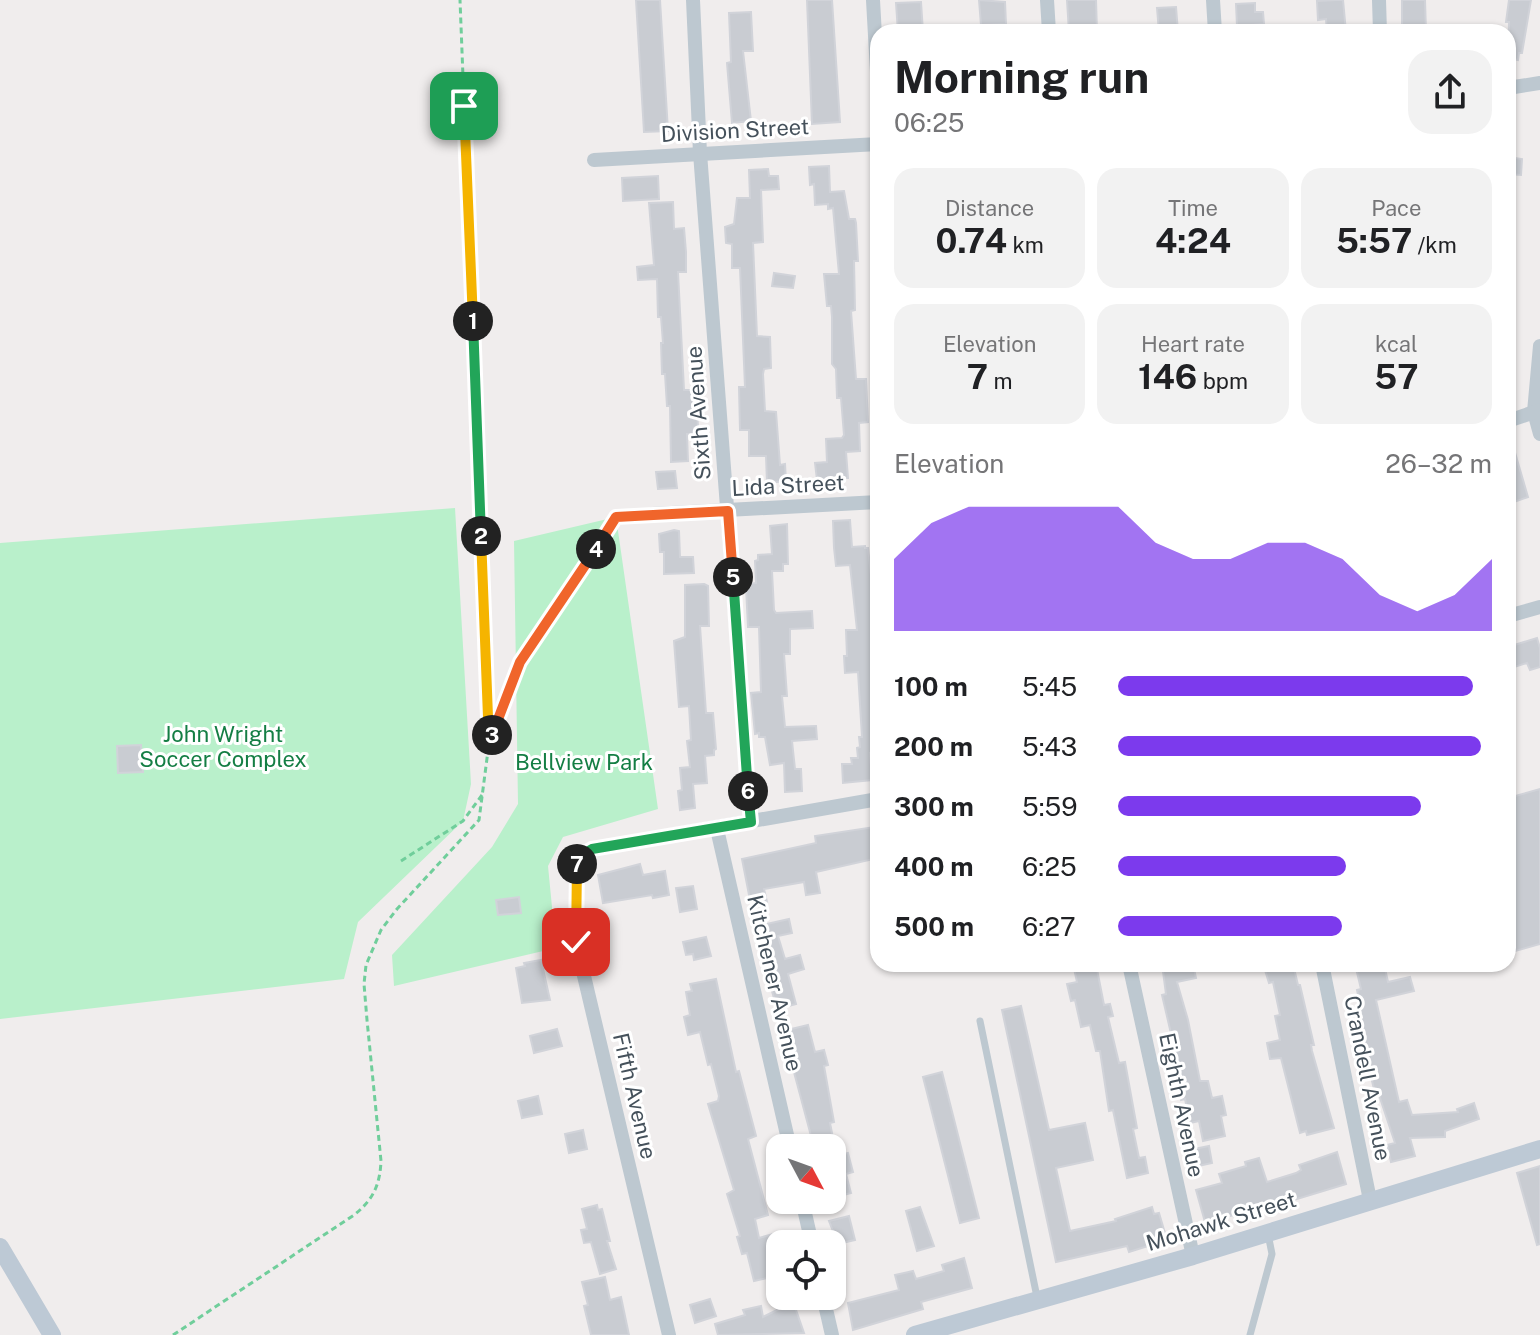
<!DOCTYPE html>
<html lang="en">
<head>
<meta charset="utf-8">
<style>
  :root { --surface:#fff; --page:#f2f2f2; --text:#202124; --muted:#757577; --accent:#7c3aed }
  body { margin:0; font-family:"Public Sans",sans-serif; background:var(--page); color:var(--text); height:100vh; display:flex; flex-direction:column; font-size:30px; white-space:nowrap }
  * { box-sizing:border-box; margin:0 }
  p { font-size:26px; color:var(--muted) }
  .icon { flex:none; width:44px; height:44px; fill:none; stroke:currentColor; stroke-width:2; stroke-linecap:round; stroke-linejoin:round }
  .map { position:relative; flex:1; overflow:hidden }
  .side { position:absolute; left:870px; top:24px; width:646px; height:948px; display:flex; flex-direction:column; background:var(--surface); border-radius:24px; box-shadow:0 2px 6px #0004 }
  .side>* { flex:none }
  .needle { width:52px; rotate:131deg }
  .fabs { position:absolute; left:766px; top:1134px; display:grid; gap:16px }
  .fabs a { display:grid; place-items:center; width:80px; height:80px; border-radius:16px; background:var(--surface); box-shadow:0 2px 6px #0004; font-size:40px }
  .pin { position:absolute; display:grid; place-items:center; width:68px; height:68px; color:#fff; margin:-34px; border-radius:16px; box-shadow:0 4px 12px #0006 }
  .km { position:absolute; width:40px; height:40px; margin:-20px; border-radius:50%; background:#222; color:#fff; font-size:22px; line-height:40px; text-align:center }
  .round { display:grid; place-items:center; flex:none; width:84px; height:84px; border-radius:24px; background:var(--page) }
  .head { display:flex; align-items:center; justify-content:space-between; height:136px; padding:0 24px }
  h1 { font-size:44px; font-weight:700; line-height:60px }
  .metrics { display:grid; grid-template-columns:repeat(3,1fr); gap:12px; height:136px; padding:8px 24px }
  .metrics div { display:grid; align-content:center; border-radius:20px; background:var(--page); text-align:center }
  .metrics b { font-size:34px; font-weight:700 }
  .metrics small { font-size:22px; font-weight:400 }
  .metrics p { font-size:22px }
  .chart { height:224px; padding:16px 24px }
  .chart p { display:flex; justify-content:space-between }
  .chart svg { width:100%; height:144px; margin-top:8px; fill:var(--accent); opacity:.7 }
  ul { padding:0 24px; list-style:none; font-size:26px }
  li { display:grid; grid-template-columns:128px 96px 1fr; align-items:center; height:60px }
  li i { height:20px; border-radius:10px; background:var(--accent) }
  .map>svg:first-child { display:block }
  .green { fill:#b9f0cb }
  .building { fill:#c9ccd2; stroke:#d1d3d9; stroke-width:2 }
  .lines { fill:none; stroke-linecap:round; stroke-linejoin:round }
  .path { stroke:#70ce9b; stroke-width:3; stroke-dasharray:6 4; stroke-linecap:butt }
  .lane { stroke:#bdc8d0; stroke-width:7 }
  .street { stroke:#bdc8d0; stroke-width:14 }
  .secondary { stroke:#bdc9d5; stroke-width:18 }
  .split-1-casing { stroke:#fff; stroke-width:16 }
  .split-2-casing { stroke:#fff; stroke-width:16 }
  .split-3-casing { stroke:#fff; stroke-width:16 }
  .split-4-casing { stroke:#fff; stroke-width:16 }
  .split-5-casing { stroke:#fff; stroke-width:16 }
  .split-6-casing { stroke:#fff; stroke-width:16 }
  .split-7-casing { stroke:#fff; stroke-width:16 }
  .split-8-casing { stroke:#fff; stroke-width:16 }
  .split-1 { stroke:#f5b400; stroke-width:10 }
  .split-2 { stroke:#22a559; stroke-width:10 }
  .split-3 { stroke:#f5b400; stroke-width:10 }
  .split-4 { stroke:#f0652b; stroke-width:10 }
  .split-5 { stroke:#f0652b; stroke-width:10 }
  .split-6 { stroke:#22a559; stroke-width:10 }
  .split-7 { stroke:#22a559; stroke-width:10 }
  .split-8 { stroke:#f5b400; stroke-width:10 }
  .labels { text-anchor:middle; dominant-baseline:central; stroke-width:6; stroke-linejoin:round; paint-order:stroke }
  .street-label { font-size:22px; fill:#45515b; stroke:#fff }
  .park-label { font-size:22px; fill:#147e44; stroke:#fff }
</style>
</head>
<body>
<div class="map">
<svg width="1540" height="1335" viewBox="0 0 1540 1335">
  <rect width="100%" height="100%" fill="#f0eded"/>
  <g class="green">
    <polygon points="455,508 471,784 463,821 358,922 344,979 0,1019 0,543"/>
    <polygon points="616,517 658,809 563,837 548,866 556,948 394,986 392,955 492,847 518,804 514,541"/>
  </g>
  <g class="building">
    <polygon points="636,0 660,0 668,131 644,132"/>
    <polygon points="807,0 832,0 840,122 812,124"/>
    <polygon points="979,0 1005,2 1006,24 981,25"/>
    <polygon points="1067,0 1096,0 1097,32 1069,32"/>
    <polygon points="1336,0 1343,0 1346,32 1327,32 1326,19 1318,20 1317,1"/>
    <polygon points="1402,0 1425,0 1426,32 1402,32"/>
    <polygon points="1509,0 1531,0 1522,53 1519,53 1518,60 1508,58 1509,22 1506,22"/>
    <polygon points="921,2 923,32 898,32 896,3"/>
    <polygon points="1255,3 1255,12 1263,12 1264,24 1237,26 1236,4"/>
    <polygon points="1176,7 1178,32 1159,32 1157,8"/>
    <polygon points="751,12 753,51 743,51 751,121 732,123 727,63 731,62 729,13"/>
    <polygon points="1508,157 1522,159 1521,175 1508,174"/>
    <polygon points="829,166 830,192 844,191 849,219 855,219 856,223 858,261 854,261 855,310 851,311 854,352 856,379 866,379 868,422 859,423 860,451 846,452 848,478 842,478 842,482 831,483 830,479 817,480 815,463 827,462 826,439 842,438 844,435 841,398 837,398 836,369 832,364 832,317 831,306 827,306 824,274 839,274 833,208 828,209 828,204 815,205 814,184 810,185 809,167"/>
    <polygon points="768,169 769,176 778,176 779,189 761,190 763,242 753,243 757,336 770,337 771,368 764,369 763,374 765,411 776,412 780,465 785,464 786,481 767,483 766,456 749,456 749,430 740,430 739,387 745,387 740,268 732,268 732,244 726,243 725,227 734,224 737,198 750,198 749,170"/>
    <polygon points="658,176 659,199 623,201 622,178"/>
    <polygon points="673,202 674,229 684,228 686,252 686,272 678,272 684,390 693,390 693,395 696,394 698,427 694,428 695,434 687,434 688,461 671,462 670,406 667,406 665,374 662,374 661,343 663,343 661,317 658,317 657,279 638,280 637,267 654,265 649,203"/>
    <polygon points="774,273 795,276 793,288 772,286"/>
    <polygon points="1511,439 1528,497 1508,504 1508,440"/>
    <polygon points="675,471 677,488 658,489 656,472"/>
    <polygon points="850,520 852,547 865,546 865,548 868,548 871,575 876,574 878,579 878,616 872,617 874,645 872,645 873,682 878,682 878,724 875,724 877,753 870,753 872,780 843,783 842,764 852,764 851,758 858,758 857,748 860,747 859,737 862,737 858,672 845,673 844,656 847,656 846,630 857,630 850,565 836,566 834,548 833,521"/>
    <polygon points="787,524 788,564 783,564 783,571 772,571 774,610 776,613 812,611 813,628 790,629 790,654 784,654 787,696 782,696 785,727 816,726 817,739 792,741 795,769 801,769 802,791 785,792 784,763 770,765 765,737 759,737 759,733 755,734 751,693 761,692 759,627 748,627 746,587 750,587 749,584 756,583 755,561 758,560 758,555 772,554 770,526"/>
    <polygon points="674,530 679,531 680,557 693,557 694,573 664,574 664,552 660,552 659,534"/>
    <polygon points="704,584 708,586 709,626 700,626 706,713 713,713 716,749 714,750 714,755 705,756 707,783 693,784 695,808 680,810 678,791 682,790 680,768 690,767 687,741 691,740 689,706 679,707 674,641 685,637 685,585"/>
    <polygon points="1537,638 1540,648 1540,667 1530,670 1527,663 1508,669 1508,647"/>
    <polygon points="141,745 143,772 118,773 117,746"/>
    <polygon points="1540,789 1540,944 1508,953 1508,798"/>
    <polygon points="874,827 875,830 878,830 878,858 816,872 820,893 806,895 804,882 764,889 767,902 751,905 742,859 816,843 815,836"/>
    <polygon points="640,864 643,875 665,871 669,895 653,898 652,895 603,903 598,875"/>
    <polygon points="693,886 697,909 680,912 676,888"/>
    <polygon points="519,897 521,913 498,915 496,900"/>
    <polygon points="789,919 792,933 778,936 785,959 800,955 804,969 788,974 796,1004 777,1009 770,984 775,982 762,925"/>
    <polygon points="706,937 711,956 694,960 693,954 686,955 683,942"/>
    <polygon points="541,960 550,1000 522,1003 516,968 525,966 524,963"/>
    <polygon points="1073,964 1096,964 1104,1005 1110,1004 1113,1016 1108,1017 1119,1063 1125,1062 1137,1128 1133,1129 1139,1158 1145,1157 1148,1173 1127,1178 1113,1110 1109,1111 1100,1051 1096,1051 1090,1025 1081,1027 1075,1000 1071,1001 1067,984 1077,982"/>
    <polygon points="1162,964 1193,964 1196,978 1177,982 1188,1020 1200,1081 1208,1081 1212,1098 1222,1096 1226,1115 1221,1116 1225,1136 1203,1141 1199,1121 1190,1123 1185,1099 1181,1100 1178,1086 1183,1085 1162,995 1166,994"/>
    <polygon points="1282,964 1293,964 1298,985 1300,985 1314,1045 1311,1045 1312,1051 1334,1128 1307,1135 1306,1131 1300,1133 1281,1058 1270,1059 1267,1043 1280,1040 1275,1016 1280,1015 1273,982 1269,983 1265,970"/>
    <polygon points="1355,964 1384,964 1388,982 1410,977 1414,991 1376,1000 1399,1102 1407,1100 1412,1115 1458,1112 1457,1109 1474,1103 1479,1119 1445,1131 1445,1137 1410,1138 1415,1156 1391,1162 1387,1145 1395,1143 1378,1092 1375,1093 1364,1049 1357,1010 1361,1009 1357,990 1361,989"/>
    <polygon points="716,979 736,1072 739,1071 756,1136 748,1139 768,1215 755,1219 759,1238 773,1234 780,1266 780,1275 754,1281 747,1253 742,1254 737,1237 740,1236 727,1194 734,1190 708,1104 718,1101 719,1096 711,1064 708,1065 700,1032 688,1035 684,1017 690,1015 686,992 692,991 690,984"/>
    <polygon points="1021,1006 1049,1130 1085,1123 1093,1160 1056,1168 1070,1231 1116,1221 1115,1219 1152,1207 1154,1214 1159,1213 1167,1240 1129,1252 1127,1246 1056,1262 1002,1010"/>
    <polygon points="808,1025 815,1052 824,1050 828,1065 824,1066 834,1122 830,1123 834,1143 814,1147 783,1031"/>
    <polygon points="557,1029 562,1046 534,1053 530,1036"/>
    <polygon points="942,1072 979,1218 960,1223 923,1077"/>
    <polygon points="538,1096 542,1114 522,1118 518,1101"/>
    <polygon points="583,1130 587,1149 569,1153 565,1134"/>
    <polygon points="1209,1146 1212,1163 1198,1166 1194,1149"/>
    <polygon points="1337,1152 1346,1184 1235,1218 1234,1215 1205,1222 1196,1190 1222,1183 1219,1174 1246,1166 1245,1162 1259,1158 1267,1182 1296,1173 1301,1170 1299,1165"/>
    <polygon points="848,1153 853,1172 846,1174 851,1193 832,1198 832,1157"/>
    <polygon points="1540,1166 1540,1244 1537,1245 1517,1173"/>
    <polygon points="597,1205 598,1210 602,1209 610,1241 607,1241 616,1269 600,1274 591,1242 584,1243 581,1230 587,1229 582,1209"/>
    <polygon points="920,1207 934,1246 917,1251 906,1211"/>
    <polygon points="849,1216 855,1240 838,1244 829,1221"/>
    <polygon points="964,1258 972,1288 921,1302 923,1309 853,1330 848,1303 899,1290 895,1275 913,1271 916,1279 944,1271 942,1265"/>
    <polygon points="605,1277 610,1300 621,1297 629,1335 591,1335 584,1306 588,1305 582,1282"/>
    <polygon points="710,1299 716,1316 695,1323 690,1305"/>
    <polygon points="761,1306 763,1317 785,1306 786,1309 795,1307 804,1333 718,1335 715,1324 745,1315 743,1310"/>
  </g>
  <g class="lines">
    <g class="path">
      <polyline points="491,739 520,662 616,517 640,515"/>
      <polyline points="401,861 463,821 482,795"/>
      <path d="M 173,1335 L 354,1215 C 373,1200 380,1185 381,1161 L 367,1020 L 364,984 L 366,965 L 381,930 L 397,909 L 479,820 L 489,743 L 460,0"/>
    </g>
    <g class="lane">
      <polyline points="980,1021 1037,1297"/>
      <polyline points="1250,1335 1272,1254 1268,1234"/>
    </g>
    <g class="street">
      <polyline points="693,0 700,153 751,822"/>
      <polyline points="873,0 878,89"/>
      <polyline points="1047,0 1049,32"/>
      <polyline points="1213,0 1215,32"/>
      <polyline points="1379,0 1380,32"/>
      <polyline points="1508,88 1540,83"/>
      <polyline points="594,160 878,144"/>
      <polyline points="1540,346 1534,412 1540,434"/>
      <polyline points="1508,421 1540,410"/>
      <polyline points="653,514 878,502"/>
      <polyline points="1508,616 1540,607"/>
      <polyline points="717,829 790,1148"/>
      <polyline points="1129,964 1193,1256"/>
      <polyline points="1322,964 1370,1200"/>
      <polyline points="802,1200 812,1244"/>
      <polyline points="823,1296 832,1335"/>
      <polyline points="669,1335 576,942 576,866 580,856 592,849 878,799"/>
    </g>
    <g class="secondary">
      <polyline points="0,1247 52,1335"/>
      <polyline points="915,1335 1193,1256 1540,1149"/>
    </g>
  </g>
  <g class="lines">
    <defs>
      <polyline id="split-1" points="464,106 473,321"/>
      <polyline id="split-2" points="473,321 481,536"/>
      <polyline id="split-3" points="481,536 489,743 492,735"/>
      <polyline id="split-4" points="492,735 520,662 596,549"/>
      <polyline id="split-5" points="596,549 616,517 728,511 733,577"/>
      <polyline id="split-6" points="733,577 748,791"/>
      <polyline id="split-7" points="577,864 580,856 592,849 751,822 748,791"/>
      <polyline id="split-8" points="576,942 577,864"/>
    </defs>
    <use href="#split-1" class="split-1-casing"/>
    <use href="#split-2" class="split-2-casing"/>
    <use href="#split-3" class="split-3-casing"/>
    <use href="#split-4" class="split-4-casing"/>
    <use href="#split-5" class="split-5-casing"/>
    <use href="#split-6" class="split-6-casing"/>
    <use href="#split-7" class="split-7-casing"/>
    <use href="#split-8" class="split-8-casing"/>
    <use href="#split-1" class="split-1"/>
    <use href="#split-2" class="split-2"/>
    <use href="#split-3" class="split-3"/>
    <use href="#split-4" class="split-4"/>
    <use href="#split-5" class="split-5"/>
    <use href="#split-6" class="split-6"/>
    <use href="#split-7" class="split-7"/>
    <use href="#split-8" class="split-8"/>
  </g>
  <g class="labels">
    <g class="street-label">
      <text transform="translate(735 130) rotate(-3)">Division Street</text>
      <text transform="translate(698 413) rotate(-94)">Sixth Avenue</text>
      <text transform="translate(788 485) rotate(-3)">Lida Street</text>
      <text transform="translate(775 983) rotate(77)">Kitchener Avenue</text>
      <text transform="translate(1368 1078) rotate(79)">Crandell Avenue</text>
      <text transform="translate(635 1096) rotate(77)">Fifth Avenue</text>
      <text transform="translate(1182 1105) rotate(78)">Eighth Avenue</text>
      <text transform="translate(1221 1221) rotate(-17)">Mohawk Street</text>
    </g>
    <g class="park-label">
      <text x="223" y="734">John Wright<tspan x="223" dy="25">Soccer Complex</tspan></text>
      <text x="584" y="762">Bellview Park</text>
    </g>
  </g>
</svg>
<div class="fabs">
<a><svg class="needle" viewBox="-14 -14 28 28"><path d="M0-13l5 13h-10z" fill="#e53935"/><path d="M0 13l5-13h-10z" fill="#757577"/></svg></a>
<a><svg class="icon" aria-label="locate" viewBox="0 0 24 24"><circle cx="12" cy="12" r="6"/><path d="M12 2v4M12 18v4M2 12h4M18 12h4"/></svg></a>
</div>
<div class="pin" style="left:464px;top:106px;background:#1e9e55"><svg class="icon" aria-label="arrive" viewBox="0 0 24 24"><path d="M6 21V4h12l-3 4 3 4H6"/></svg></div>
<div class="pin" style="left:576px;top:942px;background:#d93025"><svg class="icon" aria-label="check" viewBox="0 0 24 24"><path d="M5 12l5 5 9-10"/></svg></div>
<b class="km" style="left:473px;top:321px">1</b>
<b class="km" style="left:481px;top:536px">2</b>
<b class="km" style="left:492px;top:735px">3</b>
<b class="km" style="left:596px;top:549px">4</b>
<b class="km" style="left:733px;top:577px">5</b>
<b class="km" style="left:748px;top:791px">6</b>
<b class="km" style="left:577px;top:864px">7</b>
<section class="side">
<div class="head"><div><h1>Morning run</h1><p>06:25</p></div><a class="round"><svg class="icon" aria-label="share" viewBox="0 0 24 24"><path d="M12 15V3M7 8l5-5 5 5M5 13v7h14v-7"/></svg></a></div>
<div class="metrics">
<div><p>Distance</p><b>0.74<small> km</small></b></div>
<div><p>Time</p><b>4:24</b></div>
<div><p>Pace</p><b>5:57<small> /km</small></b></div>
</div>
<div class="metrics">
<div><p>Elevation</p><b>7<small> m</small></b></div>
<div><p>Heart rate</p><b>146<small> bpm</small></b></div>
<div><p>kcal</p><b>57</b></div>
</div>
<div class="chart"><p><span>Elevation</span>26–32 m</p>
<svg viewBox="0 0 160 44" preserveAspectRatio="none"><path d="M0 44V22L10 11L20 6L30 6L40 6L50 6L60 6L70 17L80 22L90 22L100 17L110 17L120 22L130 33L140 38L150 33L160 22V44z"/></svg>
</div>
<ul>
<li><b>100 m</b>5:45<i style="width:95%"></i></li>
<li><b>200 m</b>5:43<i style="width:97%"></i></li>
<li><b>300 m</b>5:59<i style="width:81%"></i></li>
<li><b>400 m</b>6:25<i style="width:61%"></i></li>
<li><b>500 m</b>6:27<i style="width:60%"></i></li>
</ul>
</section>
</div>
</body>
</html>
